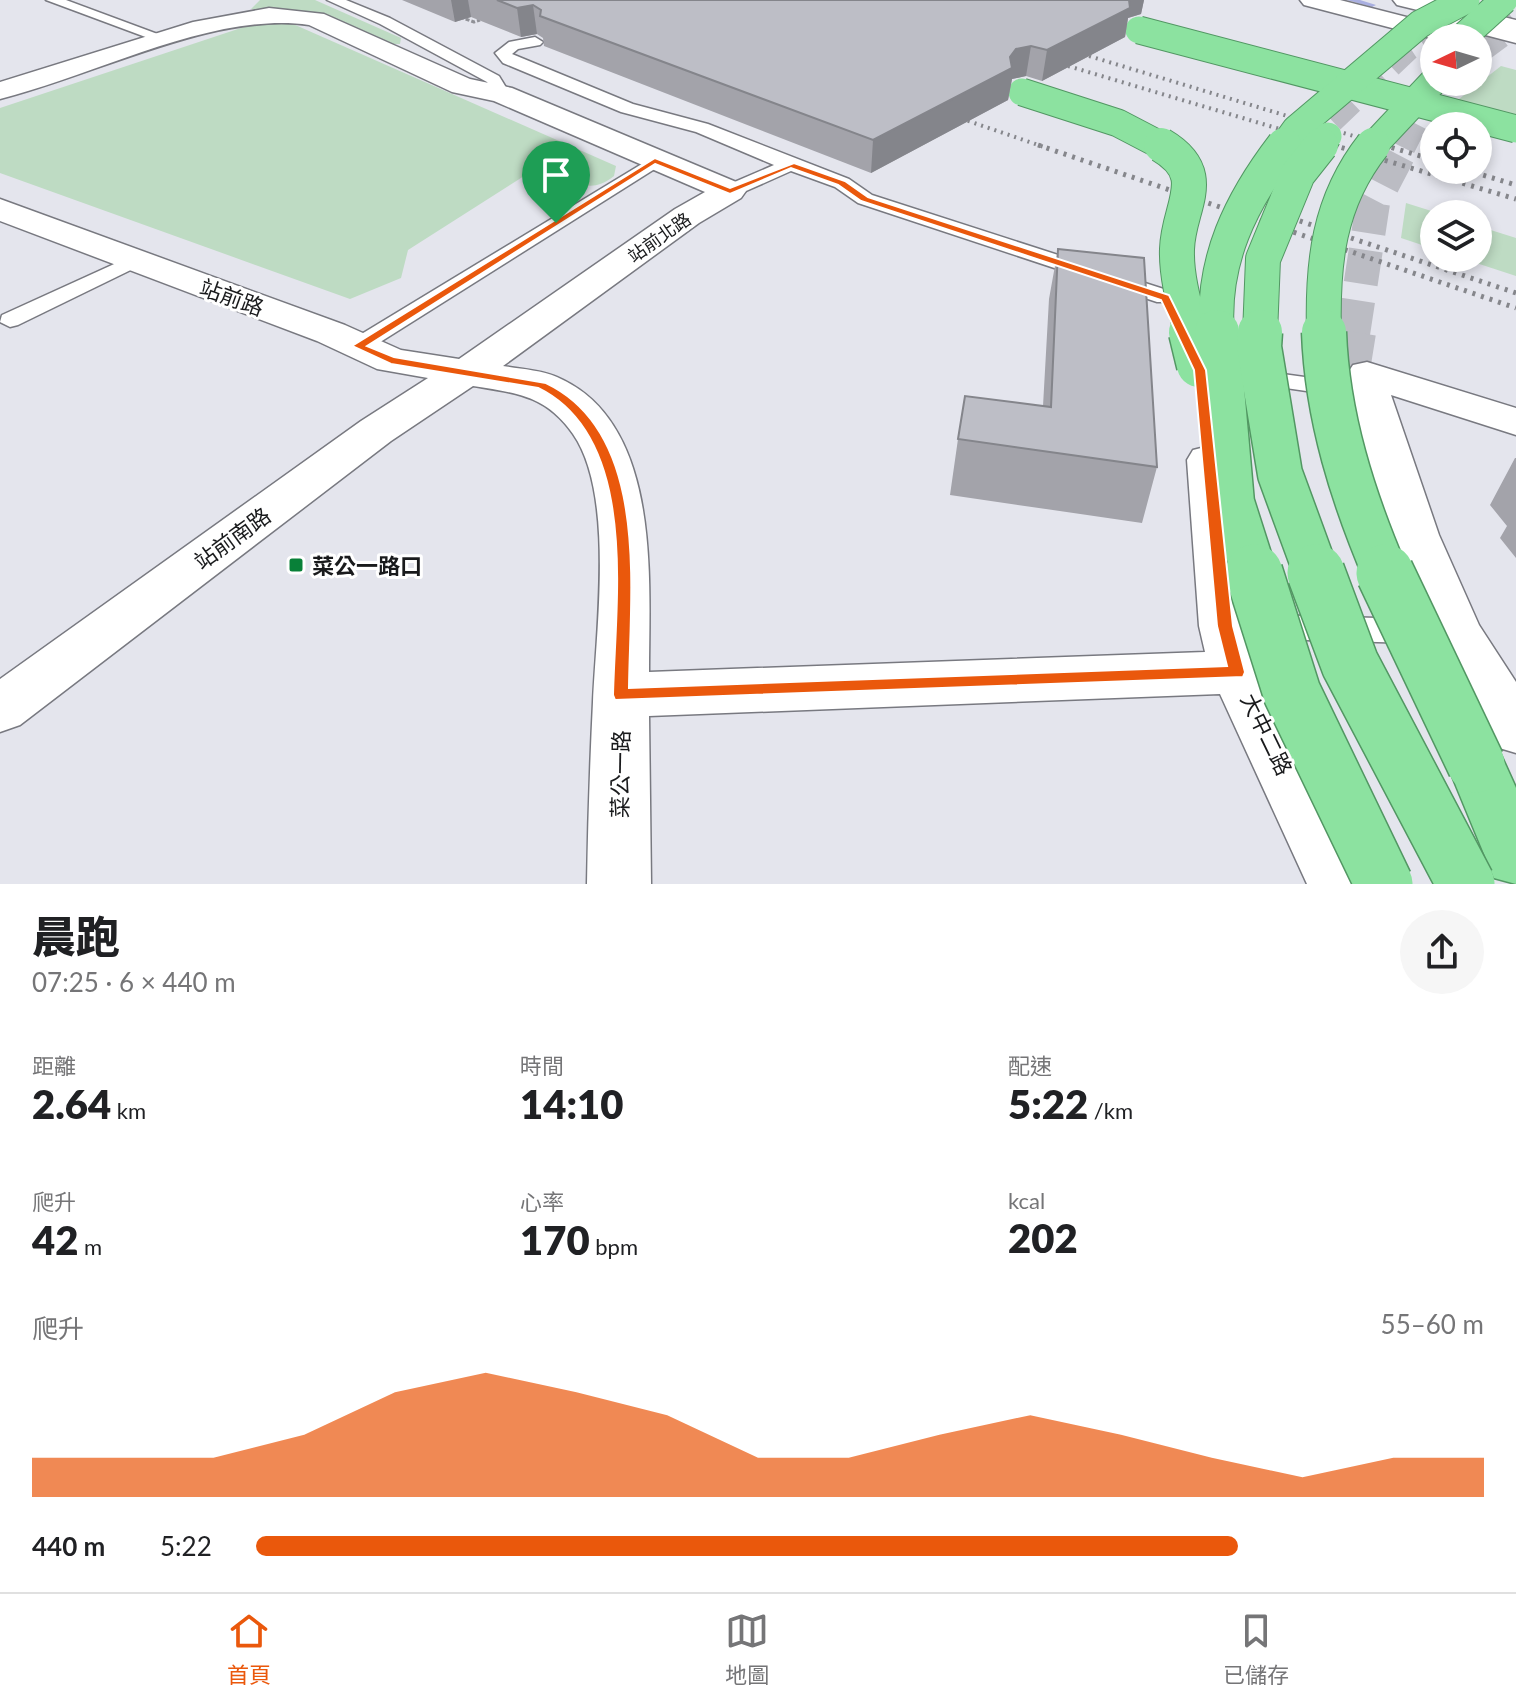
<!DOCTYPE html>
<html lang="zh-TW">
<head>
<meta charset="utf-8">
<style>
  :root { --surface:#fff; --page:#f6f6f6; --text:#202124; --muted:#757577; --line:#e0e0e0; --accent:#ea580c }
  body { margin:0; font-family:Lato,"Noto Sans TC",sans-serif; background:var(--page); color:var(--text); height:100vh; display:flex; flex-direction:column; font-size:30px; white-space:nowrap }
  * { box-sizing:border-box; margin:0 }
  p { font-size:26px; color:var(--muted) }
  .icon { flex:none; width:44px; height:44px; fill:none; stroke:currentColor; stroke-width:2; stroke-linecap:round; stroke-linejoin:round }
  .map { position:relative; height:884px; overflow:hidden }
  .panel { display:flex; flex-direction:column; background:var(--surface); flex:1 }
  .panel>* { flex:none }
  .needle { width:52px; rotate:265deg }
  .tools { position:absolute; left:1420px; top:24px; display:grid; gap:16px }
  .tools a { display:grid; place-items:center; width:72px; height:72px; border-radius:50%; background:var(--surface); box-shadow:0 4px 12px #0003; font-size:40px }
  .pin { position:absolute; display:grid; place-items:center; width:68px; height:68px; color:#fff; margin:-82px -34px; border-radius:50% 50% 50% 0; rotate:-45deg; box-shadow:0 0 8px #0007 }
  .pin .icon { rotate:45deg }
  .round { display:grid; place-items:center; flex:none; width:84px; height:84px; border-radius:42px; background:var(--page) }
  .head { display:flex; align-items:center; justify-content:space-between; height:136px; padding:0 32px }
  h1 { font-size:44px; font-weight:800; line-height:60px }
  .figures { display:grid; grid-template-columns:repeat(3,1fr); gap:12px; height:136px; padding:8px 32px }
  .figures div { display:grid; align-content:center }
  .figures b { font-size:40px; font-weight:800 }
  .figures small { font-size:22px; font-weight:400 }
  .figures p { font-size:22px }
  .chart { height:224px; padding:16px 32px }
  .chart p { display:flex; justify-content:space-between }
  .chart svg { width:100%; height:144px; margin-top:8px; fill:var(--accent); opacity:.7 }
  ul { padding:0 32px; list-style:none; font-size:26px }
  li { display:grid; grid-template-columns:128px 96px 1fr; align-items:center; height:60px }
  li i { height:20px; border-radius:10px; background:var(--accent) }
  .dock { display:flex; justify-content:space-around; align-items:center; height:112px; border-top:2px solid var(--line); background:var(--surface); font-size:22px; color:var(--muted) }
  .dock a { display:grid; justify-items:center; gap:4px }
  .dock .active { color:var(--accent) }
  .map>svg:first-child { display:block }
  .green { fill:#bedbc3 }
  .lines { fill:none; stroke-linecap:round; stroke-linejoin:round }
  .stream { fill:#a9afe1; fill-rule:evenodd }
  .minor-tunnel-far3 { stroke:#bbbcc3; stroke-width:27; stroke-dasharray:27 13; stroke-linecap:butt }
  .minor-tunnel-far2 { stroke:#bbbcc3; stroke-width:34; stroke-dasharray:34 17; stroke-linecap:butt }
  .minor-tunnel-far1 { stroke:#bbbcc3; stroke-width:44; stroke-dasharray:44 22; stroke-linecap:butt }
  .minor-tunnel { stroke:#bbbcc3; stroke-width:57; stroke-dasharray:57 28; stroke-linecap:butt }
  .service-casing { stroke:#787980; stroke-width:3 }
  .minor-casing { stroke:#787980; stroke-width:3 }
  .tertiary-casing { stroke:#787980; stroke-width:3 }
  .trunk-casing { stroke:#529763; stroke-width:3 }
  .path { stroke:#909197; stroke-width:3; stroke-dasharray:4 2; stroke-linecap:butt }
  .service { fill:#fff; fill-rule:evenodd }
  .minor { fill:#fff; fill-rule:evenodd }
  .tertiary { fill:#fff; fill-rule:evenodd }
  .trunk { fill:#8ce2a0; fill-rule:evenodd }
  .rail-far1 { stroke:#85868b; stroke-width:4; stroke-dasharray:2 5; stroke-linecap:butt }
  .rail { stroke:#85868b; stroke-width:5; stroke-dasharray:3 6; stroke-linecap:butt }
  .trunk-bridge-far3-casing { stroke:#529763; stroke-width:29; stroke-linecap:butt }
  .trunk-bridge-far2-casing { stroke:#529763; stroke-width:36; stroke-linecap:butt }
  .trunk-bridge-far1-casing { stroke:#529763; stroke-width:47; stroke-linecap:butt }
  .trunk-bridge-casing { stroke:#529763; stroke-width:60; stroke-linecap:butt }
  .trunk-bridge-far3 { stroke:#8ce2a0; stroke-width:27 }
  .trunk-bridge-far2 { stroke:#8ce2a0; stroke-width:34 }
  .trunk-bridge-far1 { stroke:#8ce2a0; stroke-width:44 }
  .trunk-bridge { stroke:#8ce2a0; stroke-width:57 }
  .wall { fill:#a3a3aa }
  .shaded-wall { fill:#84858b }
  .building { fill:#bdbec6; stroke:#84858b; stroke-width:2 }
  .route { fill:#ea580c; stroke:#fff; stroke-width:2; fill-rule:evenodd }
  .poi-dot { fill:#088038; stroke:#fff; stroke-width:3 }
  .labels { text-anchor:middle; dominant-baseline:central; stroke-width:6; stroke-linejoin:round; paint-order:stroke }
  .far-street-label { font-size:18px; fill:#191a1c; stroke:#fff }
  .street-label { font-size:22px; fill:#191a1c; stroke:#fff }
  .poi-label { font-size:22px; font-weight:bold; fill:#191a1c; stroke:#fff; text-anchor:start }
</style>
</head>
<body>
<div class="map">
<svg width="1516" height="884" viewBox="0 0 1516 884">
  <rect width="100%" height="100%" fill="#e4e5ed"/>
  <g class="green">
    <polygon points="260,0 315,0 401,38 400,44 382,44 310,12 251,9"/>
    <path d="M 284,20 L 616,166 L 614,176 C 586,198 571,178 546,162 L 408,250 L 401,278 L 350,299 L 0,173 L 0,108 L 253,24 Z"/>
    <polygon points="1501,66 1516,70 1516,124 1454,103"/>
    <polygon points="1406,203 1441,214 1434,214 1434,249 1401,238"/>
    <polygon points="1478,226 1516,238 1516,276 1461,258 1478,258"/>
  </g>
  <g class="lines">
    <polygon class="stream" points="1347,0 1360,0 1376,5 1372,7"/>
    <g class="minor-tunnel-far3">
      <polyline points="1478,51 1516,23"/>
      <polyline points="1302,147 1407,48 1481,0"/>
      <polyline points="1402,147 1430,91 1441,82"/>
    </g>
    <g class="minor-tunnel-far2">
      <polyline points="1283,165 1305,145"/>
      <polyline points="1353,334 1373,203 1403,145"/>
    </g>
    <polyline class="minor-tunnel-far1" points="1354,332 1349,363 1369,426"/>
    <polyline class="minor-tunnel" points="1476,701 1516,763"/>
    <defs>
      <g id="service">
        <polygon points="46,0 66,0 171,39 169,42 159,42"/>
        <polygon points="327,0 346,0 390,18 499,76 510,94 502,99 496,97 487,82 380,24"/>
        <polygon points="535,37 543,42 540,45 518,49 512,54 633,104 708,124 849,179 872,195 1173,292 1176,297 1173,302 1157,302 858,203 835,187 791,171 737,195 723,195 720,191 723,187 774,165 696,132 621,112 503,63 495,53 509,42"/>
        <polygon points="655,156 661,157 664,161 661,165 366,351 350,351 346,346 350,341"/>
        <polygon points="134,255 145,261 141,265 18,325 10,327 0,322 2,315"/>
        <polygon points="1253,370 1341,382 1350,384 1353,389 1350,394 1341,396 1244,382 1241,377 1244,372"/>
        <polygon points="1268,615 1413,619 1424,623 1429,631 1424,639 1413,643 1268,639 1257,635 1252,627 1257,619"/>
      </g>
      <g id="minor">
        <polygon points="1393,0 1434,0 1516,20 1516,34 1397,5"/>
        <path d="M 269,8 L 324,14 L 470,79 L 512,88 L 741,184 L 746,191 L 741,198 L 699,223 L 503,366 C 520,369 541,370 557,377 C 662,422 649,579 649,672 L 1205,652 L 1199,626 L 1187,460 L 1193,450 L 1209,446 L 1225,450 L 1231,460 L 1251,626 L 1264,672 L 1371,884 L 1307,884 L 1220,694 L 649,716 L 651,884 L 587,884 C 588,823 590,763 593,702 C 596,630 615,494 573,434 C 546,395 516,393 473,386 L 391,441 L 20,725 L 0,732 L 0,679 L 361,421 L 428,378 L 377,369 L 317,341 L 0,221 L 0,199 L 345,325 L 401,350 L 459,359 L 675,209 L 705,192 L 494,101 L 452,92 L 309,25 C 214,11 94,76 0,99 L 0,82 L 193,22 Z"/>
        <polygon points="1367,362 1516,408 1516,435 1391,395 1439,535 1479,625 1516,682 1516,753 1496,747 1430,632 1391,535 1348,393 1347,374 1353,365"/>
      </g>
      <g id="tertiary">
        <polygon points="1300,0 1340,0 1469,33 1473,38 1434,39 1304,5"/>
        <polygon points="1433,7 1516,27 1516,43 1424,19 1421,14 1424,9"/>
      </g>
      <polygon id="trunk" points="1476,739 1497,746 1516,788 1516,884 1494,878 1447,764 1455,746"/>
    </defs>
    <use href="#service" class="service-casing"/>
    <use href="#minor" class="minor-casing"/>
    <use href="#tertiary" class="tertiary-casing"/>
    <use href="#trunk" class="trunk-casing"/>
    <polyline class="path" points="460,17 474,22 480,20"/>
    <use href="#service" class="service"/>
    <use href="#minor" class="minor"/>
    <use href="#tertiary" class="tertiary"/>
    <use href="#trunk" class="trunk"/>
    <g class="rail-far1">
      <polyline points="1069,50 1390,147"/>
      <polyline points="1048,60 1340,147"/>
      <polyline points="948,114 1044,147"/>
    </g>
    <g class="rail">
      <polyline points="1038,145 1516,308"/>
      <polyline points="1333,145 1516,199"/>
      <polyline points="1383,145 1434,160"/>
      <polyline points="1466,170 1516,185"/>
      <polyline points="1240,201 1516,293"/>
    </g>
    <defs>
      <g id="trunk-bridge-far3">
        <polyline points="1139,30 1516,129"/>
        <polyline points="1462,38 1504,0"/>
        <polyline points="1022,92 1118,123 1164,147"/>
        <polyline points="1283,147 1296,129 1420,24 1466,0"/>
        <polyline points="1320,147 1328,136"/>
        <polyline points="1372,147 1434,81"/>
      </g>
      <g id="trunk-bridge-far2">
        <path d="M 1161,145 C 1212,175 1178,206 1177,249 C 1176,277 1185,307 1192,334"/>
        <path d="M 1217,334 C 1211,261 1241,201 1284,145"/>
        <polyline points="1260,334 1263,259 1298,174 1321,145"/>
        <path d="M 1324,334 C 1322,264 1328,202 1373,145"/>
      </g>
      <g id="trunk-bridge-far1">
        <polyline points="1191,332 1199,365"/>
        <polyline points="1217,332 1232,503 1255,575"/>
        <polyline points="1260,332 1259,347 1280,474 1317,575"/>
        <path d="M 1324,332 C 1327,417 1353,498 1386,575"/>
      </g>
      <g id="trunk-bridge">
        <polyline points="1254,573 1292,693 1384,884"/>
        <polyline points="1316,573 1350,664 1466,884"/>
        <polyline points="1385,573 1476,764"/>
      </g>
    </defs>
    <use href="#trunk-bridge-far3" class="trunk-bridge-far3-casing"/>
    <use href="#trunk-bridge-far2" class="trunk-bridge-far2-casing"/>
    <use href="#trunk-bridge-far1" class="trunk-bridge-far1-casing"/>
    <use href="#trunk-bridge" class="trunk-bridge-casing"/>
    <use href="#trunk-bridge-far3" class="trunk-bridge-far3"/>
    <use href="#trunk-bridge-far2" class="trunk-bridge-far2"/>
    <use href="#trunk-bridge-far1" class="trunk-bridge-far1"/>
    <use href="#trunk-bridge" class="trunk-bridge"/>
  </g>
  <g class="wall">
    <polygon points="402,0 1144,0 1141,14 1128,18 1125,37 1042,81 1026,76 1012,79 1008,100 871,173 544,46 543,38 537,34 521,37 471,17 455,22"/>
    <polygon points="1058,249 1157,467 1142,523 950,495 958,439 1043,406 1049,299"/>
    <polygon points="1515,458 1516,458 1516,558 1500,538 1507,526 1490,505"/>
  </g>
  <g class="shaded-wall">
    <polygon points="451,0 468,0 471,17 455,22"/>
    <polygon points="1128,0 1144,0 1141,14 1128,18 1125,37 1042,81 1047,50"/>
    <polygon points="533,5 537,34 521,37 517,8"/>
    <polygon points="1031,46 1026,76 1012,79 1008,100 871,173 873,140 1010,57 1016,49"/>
  </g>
  <g class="building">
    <polygon points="497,0 1129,0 1130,8 1047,50 1031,46 1016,49 1010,57 1012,68 873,140 540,16 541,10 533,5 517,8"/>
    <polygon points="1058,249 1144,258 1157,467 958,439 965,396 1051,407"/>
  </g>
  <path class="route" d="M 655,158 L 730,188 L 794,163 L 845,181 L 868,197 L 1169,295 L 1206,370 L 1233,626 L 1245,672 L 1243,677 L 615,700 L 613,695 C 615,602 640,438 538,388 L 391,364 L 352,346 ZM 655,164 L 730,194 L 791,168 L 838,185 L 861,201 L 1161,300 L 1194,370 L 1217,626 L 1227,666 L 629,688 C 630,591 651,433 546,383 L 394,357 L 367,346 Z"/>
  <rect class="poi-dot" x="288" y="557" width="16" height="16" rx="4"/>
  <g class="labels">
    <g class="far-street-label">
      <text transform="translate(659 237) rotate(-35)">站前北路</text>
    </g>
    <g class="street-label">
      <text transform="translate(232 297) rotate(20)">站前路</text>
      <text transform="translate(232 538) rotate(-36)">站前南路</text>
      <text transform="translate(1267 734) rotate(64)">大中二路</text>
      <text transform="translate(620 774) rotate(-89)">菜公一路</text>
    </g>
    <g class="poi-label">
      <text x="312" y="565">菜公一路口</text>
    </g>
  </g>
</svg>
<div class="tools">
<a><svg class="needle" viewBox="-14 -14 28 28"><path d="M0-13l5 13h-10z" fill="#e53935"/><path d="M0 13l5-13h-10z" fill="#757577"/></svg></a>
<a><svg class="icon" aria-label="locate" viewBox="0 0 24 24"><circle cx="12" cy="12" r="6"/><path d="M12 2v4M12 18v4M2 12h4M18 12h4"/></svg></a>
<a><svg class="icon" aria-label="layers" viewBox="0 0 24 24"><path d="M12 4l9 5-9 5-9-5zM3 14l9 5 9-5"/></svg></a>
</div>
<div class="pin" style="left:556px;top:223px;background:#1e9e55"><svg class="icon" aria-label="arrive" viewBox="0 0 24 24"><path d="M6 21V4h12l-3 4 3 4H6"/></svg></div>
</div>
<section class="panel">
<div class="head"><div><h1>晨跑</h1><p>07:25 · 6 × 440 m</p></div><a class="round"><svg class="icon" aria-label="share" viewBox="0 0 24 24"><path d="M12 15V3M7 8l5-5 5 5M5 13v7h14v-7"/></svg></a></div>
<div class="figures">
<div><p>距離</p><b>2.64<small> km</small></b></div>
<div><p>時間</p><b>14:10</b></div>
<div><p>配速</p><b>5:22<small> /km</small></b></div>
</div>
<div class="figures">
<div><p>爬升</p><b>42<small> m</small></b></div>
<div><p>心率</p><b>170<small> bpm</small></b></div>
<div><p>kcal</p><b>202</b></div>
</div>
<div class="chart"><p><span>爬升</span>55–60 m</p>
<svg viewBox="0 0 160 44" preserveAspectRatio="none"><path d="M0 44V32L10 32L20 32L30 25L40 12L50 6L60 12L70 19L80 32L90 32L100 25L110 19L120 25L130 32L140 38L150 32L160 32V44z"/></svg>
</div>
<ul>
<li><b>440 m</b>5:22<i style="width:80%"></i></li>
</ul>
</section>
<nav class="dock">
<a class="active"><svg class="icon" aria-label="home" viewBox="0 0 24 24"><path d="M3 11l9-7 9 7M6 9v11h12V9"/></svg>首頁</a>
<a><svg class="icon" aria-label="map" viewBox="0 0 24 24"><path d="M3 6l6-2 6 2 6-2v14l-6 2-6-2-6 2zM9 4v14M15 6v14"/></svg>地圖</a>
<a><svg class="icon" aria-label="saved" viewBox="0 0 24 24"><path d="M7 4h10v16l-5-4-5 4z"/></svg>已儲存</a>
</nav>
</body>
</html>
